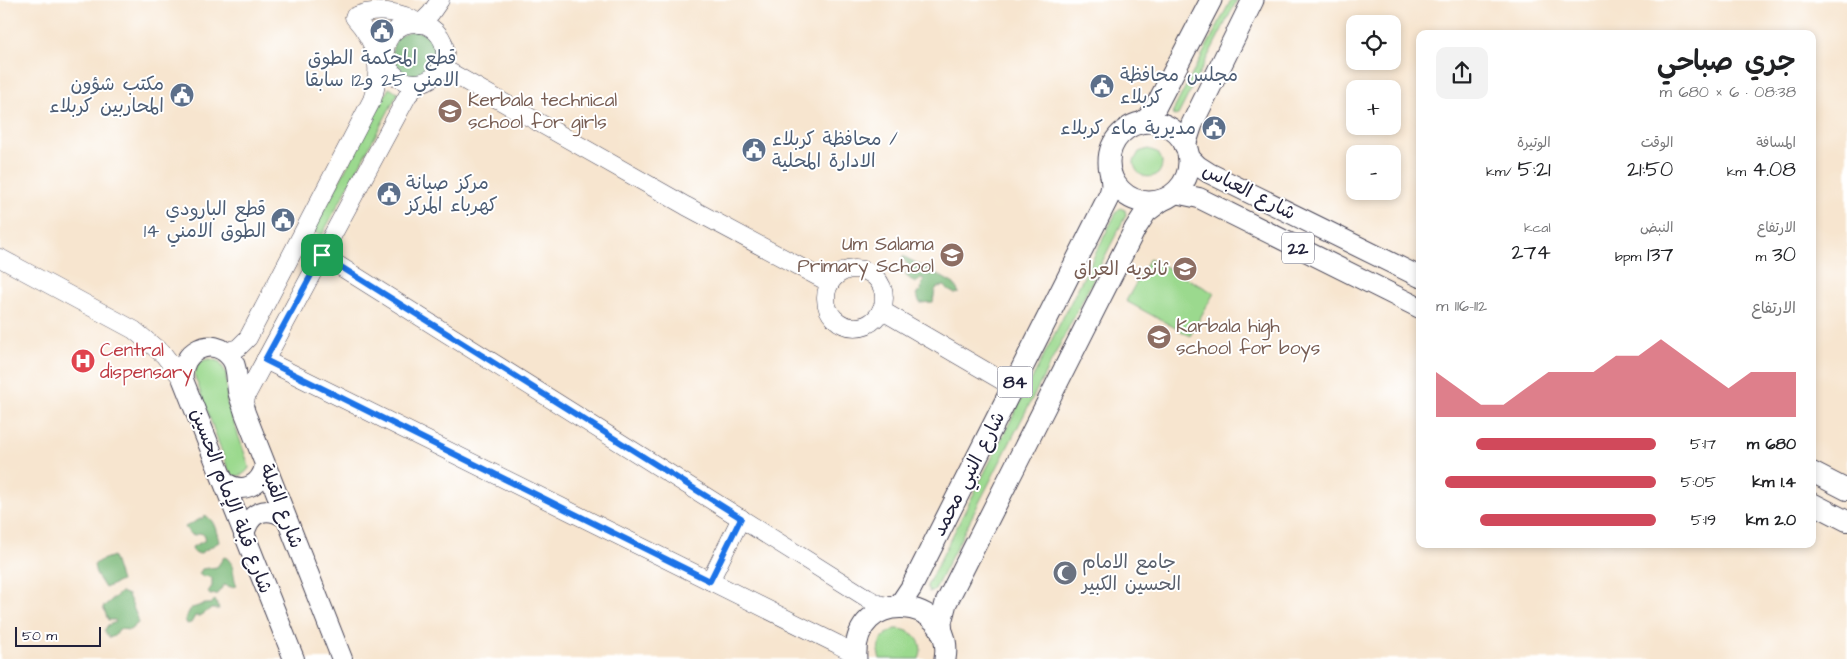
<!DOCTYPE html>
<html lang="ar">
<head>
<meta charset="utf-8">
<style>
  :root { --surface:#fff; --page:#f2f2f2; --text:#202124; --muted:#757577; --accent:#d1495b }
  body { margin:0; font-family:"Architects Daughter","Playpen Sans Arabic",sans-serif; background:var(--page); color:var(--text); direction:rtl; height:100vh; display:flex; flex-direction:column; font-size:19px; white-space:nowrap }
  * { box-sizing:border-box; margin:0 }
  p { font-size:16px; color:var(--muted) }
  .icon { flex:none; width:28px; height:28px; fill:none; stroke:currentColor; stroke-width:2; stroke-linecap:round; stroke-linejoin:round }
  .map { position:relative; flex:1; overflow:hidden; direction:ltr }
  .panel { position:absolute; left:1416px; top:30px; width:400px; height:518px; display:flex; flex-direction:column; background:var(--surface); border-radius:10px; box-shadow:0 2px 8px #0003; direction:rtl }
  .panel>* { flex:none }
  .buttons { position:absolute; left:1346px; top:15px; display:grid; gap:10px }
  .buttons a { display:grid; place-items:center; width:55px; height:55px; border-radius:10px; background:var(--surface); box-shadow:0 2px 8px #0003; font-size:25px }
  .scale { position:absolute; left:15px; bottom:12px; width:86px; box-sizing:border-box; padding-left:5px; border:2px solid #22223b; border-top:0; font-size:14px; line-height:18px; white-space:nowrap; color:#22223b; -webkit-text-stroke:4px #fff; paint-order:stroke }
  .pin { position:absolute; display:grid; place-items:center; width:42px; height:42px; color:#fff; margin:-21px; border-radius:10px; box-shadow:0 2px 8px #0006 }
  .round { display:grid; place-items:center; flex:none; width:52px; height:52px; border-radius:10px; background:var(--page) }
  .summary { display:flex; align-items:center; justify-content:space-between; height:85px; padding:0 20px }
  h1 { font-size:28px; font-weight:600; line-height:38px }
  .metrics { display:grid; grid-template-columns:repeat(3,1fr); gap:8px; height:85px; padding:5px 20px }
  .metrics div { display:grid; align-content:center }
  .metrics b { font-size:21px; font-weight:600 }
  .metrics small { font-size:14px; font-weight:400 }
  .metrics p { font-size:14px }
  .chart { height:140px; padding:10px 20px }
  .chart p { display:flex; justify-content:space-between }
  .chart svg { width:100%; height:90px; margin-top:5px; fill:var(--accent); opacity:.7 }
  ul { padding:0 20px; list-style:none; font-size:16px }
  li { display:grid; grid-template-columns:80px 60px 1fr; align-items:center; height:38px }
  li i { height:12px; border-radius:6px; background:var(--accent) }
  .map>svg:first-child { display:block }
  .green { fill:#9bd98e; stroke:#5e7e64 }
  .forest { fill:#7cb979; stroke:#4f6e5a }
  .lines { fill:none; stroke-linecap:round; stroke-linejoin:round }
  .secondary-casing { stroke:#423f51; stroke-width:19 }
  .primary-casing { stroke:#423f51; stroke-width:22 }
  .trunk-casing { stroke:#423f51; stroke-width:23 }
  .secondary { stroke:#fff; stroke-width:18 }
  .primary { stroke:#fff; stroke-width:20 }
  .trunk { stroke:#fff; stroke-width:21 }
  .route-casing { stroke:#fff; stroke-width:10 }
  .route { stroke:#1a73e8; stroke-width:6 }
  .labels { text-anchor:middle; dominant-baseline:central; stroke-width:4; stroke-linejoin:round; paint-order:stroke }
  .shield { fill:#fff; stroke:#646476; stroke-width:1 }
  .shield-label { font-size:18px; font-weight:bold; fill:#22223b }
  .service-label { font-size:19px; fill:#4e5e75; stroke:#fff; text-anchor:start }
  .education-label { font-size:19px; fill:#785e54; stroke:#fff; text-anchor:start }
  .street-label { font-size:19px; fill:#22223b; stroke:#fff }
  .health-label { font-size:19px; fill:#be3a42; stroke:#fff; text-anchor:start }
  .worship-label { font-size:19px; fill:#5b616d; stroke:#fff; text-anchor:start }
</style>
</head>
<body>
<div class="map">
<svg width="1847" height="659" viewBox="0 0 1847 659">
  <rect width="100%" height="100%" fill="#fff"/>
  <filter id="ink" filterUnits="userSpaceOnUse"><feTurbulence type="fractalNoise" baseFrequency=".02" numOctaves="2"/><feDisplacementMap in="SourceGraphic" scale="10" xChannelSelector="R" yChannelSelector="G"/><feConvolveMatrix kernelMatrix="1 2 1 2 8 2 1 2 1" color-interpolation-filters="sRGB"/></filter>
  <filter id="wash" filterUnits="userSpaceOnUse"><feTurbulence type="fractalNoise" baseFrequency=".0096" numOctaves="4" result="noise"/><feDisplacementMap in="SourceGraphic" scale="20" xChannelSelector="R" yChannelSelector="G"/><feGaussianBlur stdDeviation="1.12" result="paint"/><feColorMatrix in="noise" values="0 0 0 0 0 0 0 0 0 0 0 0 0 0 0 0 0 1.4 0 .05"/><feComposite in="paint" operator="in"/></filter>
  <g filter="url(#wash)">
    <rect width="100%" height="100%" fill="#f7e5cf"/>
    <g class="green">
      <polygon points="1231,0 1237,0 1178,115 1174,116 1173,111"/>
      <polygon points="389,88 398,93 322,235 313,231"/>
      <path d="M 1148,149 L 1157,152 C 1163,159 1164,166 1158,174 C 1146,181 1134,174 1134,161 L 1139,152 Z"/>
      <polygon points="1120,208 1125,210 1126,215 934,591 929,592 927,586 1117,211"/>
      <polygon points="1150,258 1214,293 1190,336 1126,301"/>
      <path d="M 211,359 L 220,362 L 226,373 L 227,403 L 248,463 L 249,468 C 245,474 241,476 234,476 L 228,469 L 195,377 C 195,366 200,359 211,359 Z"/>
      <path d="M 895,629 C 912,628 926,642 919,659 L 880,659 C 875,645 882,634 895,629 Z"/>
    </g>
    <g class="forest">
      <circle cx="414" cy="53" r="22"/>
      <polygon points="903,256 929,270 925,273 927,275 935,273 954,284 959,293 955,294 948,290 945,286 938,287 935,290 933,302 920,303 916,294 921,290 922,283 924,281 922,277 920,280 915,283 905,275 910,267 902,258"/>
      <path d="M 206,516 C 215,520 217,534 219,542 L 199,554 L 193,551 L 192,547 L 204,541 L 205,536 L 201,533 L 195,535 L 190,534 L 185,527 Z"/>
      <polygon points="113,556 121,581 105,588 96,574 94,565 99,561"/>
      <polygon points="224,557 227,558 232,564 236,586 231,587 224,585 217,594 210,595 208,592 212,586 212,578 208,576 203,577 199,574 202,569 217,567"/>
      <polygon points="121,592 128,595 138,619 138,623 130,630 119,629 115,635 110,638 104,631 108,625 116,622 115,620 108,620 103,607"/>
      <path d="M 215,600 L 219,609 L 211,609 L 199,616 L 195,616 L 191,623 L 187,624 L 185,619 L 191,608 C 198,607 203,603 210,604 Z"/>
    </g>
  </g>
  <g filter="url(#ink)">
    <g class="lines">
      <defs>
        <g id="secondary">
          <circle cx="415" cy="53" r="30"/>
          <polyline points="420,24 431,13 440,0"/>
          <polyline points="441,67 686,206 830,283"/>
          <polyline points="322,255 867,598 878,604 894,607"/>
          <polyline points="0,258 134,330 164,355 183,380"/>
          <circle cx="855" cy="298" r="29"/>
          <polyline points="881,310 1013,387"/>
          <path d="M 225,352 L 238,348 L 248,338 L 372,100 C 383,66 377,43 354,17 C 373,8 402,10 419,24"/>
          <polyline points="265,360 837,644 848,650 855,659"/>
          <polyline points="245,413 244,405 247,394 408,95 419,83"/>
          <polyline points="710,581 741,518"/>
        </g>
        <g id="primary">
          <polyline points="1189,157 1198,166 1209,173 1420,277"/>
          <polyline points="1175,193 1199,198 1420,308"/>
          <polyline points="1812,472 1847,490"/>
          <path d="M 224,482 C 242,494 260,487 265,466"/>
          <polyline points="1812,503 1847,521"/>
          <path d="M 244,535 C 249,512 265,505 285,517"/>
          <path d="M 294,659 L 183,380 C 179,351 213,334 231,358 C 238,367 236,380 238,391 C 240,399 243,406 245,413 L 342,659"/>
        </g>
        <g id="trunk">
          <circle cx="1149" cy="162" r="40"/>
          <polyline points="1141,123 1148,118 1154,110 1211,0"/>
          <polyline points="1185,145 1192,124 1253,0"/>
          <polyline points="894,607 901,603 911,588 1110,194 1112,186 1111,174"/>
          <polyline points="942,633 941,622 946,603 1135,229 1146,212 1162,200"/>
          <path d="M 856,659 C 851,586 956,595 945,659"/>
        </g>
      </defs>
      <use href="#secondary" class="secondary-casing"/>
      <use href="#primary" class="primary-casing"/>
      <use href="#trunk" class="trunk-casing"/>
      <use href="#secondary" class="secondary"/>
      <use href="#primary" class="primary"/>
      <use href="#trunk" class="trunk"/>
    </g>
  </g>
  <g class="lines" filter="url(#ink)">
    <defs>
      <polygon id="route" points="322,255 741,518 710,581 265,360"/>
    </defs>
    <use href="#route" class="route-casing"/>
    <use href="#route" class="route"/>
  </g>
  <defs>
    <symbol id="civic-disc" viewBox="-11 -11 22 22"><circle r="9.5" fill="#5c6f8a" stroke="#fff"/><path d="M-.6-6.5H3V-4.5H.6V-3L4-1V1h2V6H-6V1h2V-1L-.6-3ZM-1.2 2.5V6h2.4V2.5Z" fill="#fff"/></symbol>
    <symbol id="school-disc" viewBox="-11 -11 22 22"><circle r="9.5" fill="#8d6e63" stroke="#fff"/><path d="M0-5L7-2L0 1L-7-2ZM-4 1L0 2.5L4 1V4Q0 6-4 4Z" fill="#fff"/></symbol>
    <symbol id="hospital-disc" viewBox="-11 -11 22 22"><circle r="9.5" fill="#e0444e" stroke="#fff"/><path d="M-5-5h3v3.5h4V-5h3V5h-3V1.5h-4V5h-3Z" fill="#fff"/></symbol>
    <symbol id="mosque-disc" viewBox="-11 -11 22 22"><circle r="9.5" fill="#6b7280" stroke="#fff"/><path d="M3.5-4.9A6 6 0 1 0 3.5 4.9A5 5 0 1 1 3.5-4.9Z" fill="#fff"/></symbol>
  </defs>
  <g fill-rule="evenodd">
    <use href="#civic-disc" x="368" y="17" width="28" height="28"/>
    <use href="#civic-disc" x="1088" y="72" width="28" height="28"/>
    <use href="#civic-disc" x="168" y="81" width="28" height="28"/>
    <use href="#school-disc" x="436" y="97" width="28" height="28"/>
    <use href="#civic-disc" x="1200" y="114" width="28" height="28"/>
    <use href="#civic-disc" x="740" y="136" width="28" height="28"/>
    <use href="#civic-disc" x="375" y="180" width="28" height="28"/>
    <use href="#civic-disc" x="269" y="206" width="28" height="28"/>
    <use href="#school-disc" x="938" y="241" width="28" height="28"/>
    <use href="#school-disc" x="1171" y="255" width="28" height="28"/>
    <use href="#school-disc" x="1145" y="323" width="28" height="28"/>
    <use href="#hospital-disc" x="69" y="347" width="28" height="28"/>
    <use href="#mosque-disc" x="1051" y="559" width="28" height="28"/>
  </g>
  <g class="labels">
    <g class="shield">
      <rect x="1282" y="232.5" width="32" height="31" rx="4"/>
      <rect x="997.5" y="366.5" width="35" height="31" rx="4"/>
    </g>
    <g class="shield-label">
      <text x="1298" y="248">22</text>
      <text x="1015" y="382">84</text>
    </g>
    <g class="service-label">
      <text x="382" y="58" text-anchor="middle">قطع المحكمة الطوق<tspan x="382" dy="22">الامني 25 و12 سابقا</tspan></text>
      <text x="1120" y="75">مجلس محافظة<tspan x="1120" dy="22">كربلاء</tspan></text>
      <text x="164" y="84" text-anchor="end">مكتب شؤون<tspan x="164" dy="22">المحاربين كربلاء</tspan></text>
      <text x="1196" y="128" text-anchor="end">مديرية ماء كربلاء</text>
      <text x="772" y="139">محافظة كربلاء /<tspan x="772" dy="22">الادارة المحلية</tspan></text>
      <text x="406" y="183">مركز صيانة<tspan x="406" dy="22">كهرباء المركز</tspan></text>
      <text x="266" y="209" text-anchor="end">قطع البارودي<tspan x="266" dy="22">الطوق الامني 14</tspan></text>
    </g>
    <g class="education-label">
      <text x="468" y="100">Kerbala technical<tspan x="468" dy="22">school for girls</tspan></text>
      <text x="934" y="244" text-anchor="end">Um Salama<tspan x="934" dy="22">Primary School</tspan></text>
      <text x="1168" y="269" text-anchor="end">ثانويه العراق</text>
      <text x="1176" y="326">Karbala high<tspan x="1176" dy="22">school for boys</tspan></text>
    </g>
    <g class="street-label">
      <text transform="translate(1249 192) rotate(27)">شارع العباس</text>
      <text transform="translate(969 474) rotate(-63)">شارع النبي محمد</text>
      <text transform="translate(231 501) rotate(69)">شارع قبلة الإمام الحسين</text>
      <text transform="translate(281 506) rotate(69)">شارع القبلة</text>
    </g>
    <g class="health-label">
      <text x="100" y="350">Central<tspan x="100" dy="22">dispensary</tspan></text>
    </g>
    <g class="worship-label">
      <text x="1082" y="562">جامع الامام<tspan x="1082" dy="22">الحسين الكبير</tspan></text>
    </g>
  </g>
</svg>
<div class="buttons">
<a><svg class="icon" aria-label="locate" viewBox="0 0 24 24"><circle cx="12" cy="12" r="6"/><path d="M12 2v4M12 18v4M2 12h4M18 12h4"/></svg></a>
<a>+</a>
<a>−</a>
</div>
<div class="scale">50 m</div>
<div class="pin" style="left:322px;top:255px;background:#1e9e55"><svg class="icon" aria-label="arrive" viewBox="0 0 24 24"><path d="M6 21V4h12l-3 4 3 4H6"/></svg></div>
<section class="panel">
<div class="summary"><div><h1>جري صباحي</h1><p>08:38 · 6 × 680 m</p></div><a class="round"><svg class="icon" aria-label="share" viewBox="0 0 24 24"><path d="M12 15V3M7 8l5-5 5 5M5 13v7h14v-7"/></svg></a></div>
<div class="metrics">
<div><p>المسافة</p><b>4.08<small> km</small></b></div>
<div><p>الوقت</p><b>21:50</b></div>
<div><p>الوتيرة</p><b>5:21<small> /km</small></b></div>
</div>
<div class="metrics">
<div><p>الارتفاع</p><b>30<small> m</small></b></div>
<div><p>النبض</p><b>137<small> bpm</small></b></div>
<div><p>kcal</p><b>274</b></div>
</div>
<div class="chart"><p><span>الارتفاع</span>112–116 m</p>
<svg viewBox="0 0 160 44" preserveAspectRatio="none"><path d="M0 44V22L10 30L20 38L30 38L40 30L50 22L60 22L70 22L80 14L90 14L100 6L110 14L120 22L130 30L140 22L150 22L160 22V44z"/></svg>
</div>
<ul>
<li><b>680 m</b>5:17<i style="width:82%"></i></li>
<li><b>1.4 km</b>5:05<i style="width:96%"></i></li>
<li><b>2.0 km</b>5:19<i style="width:80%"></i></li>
</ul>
</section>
</div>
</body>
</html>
